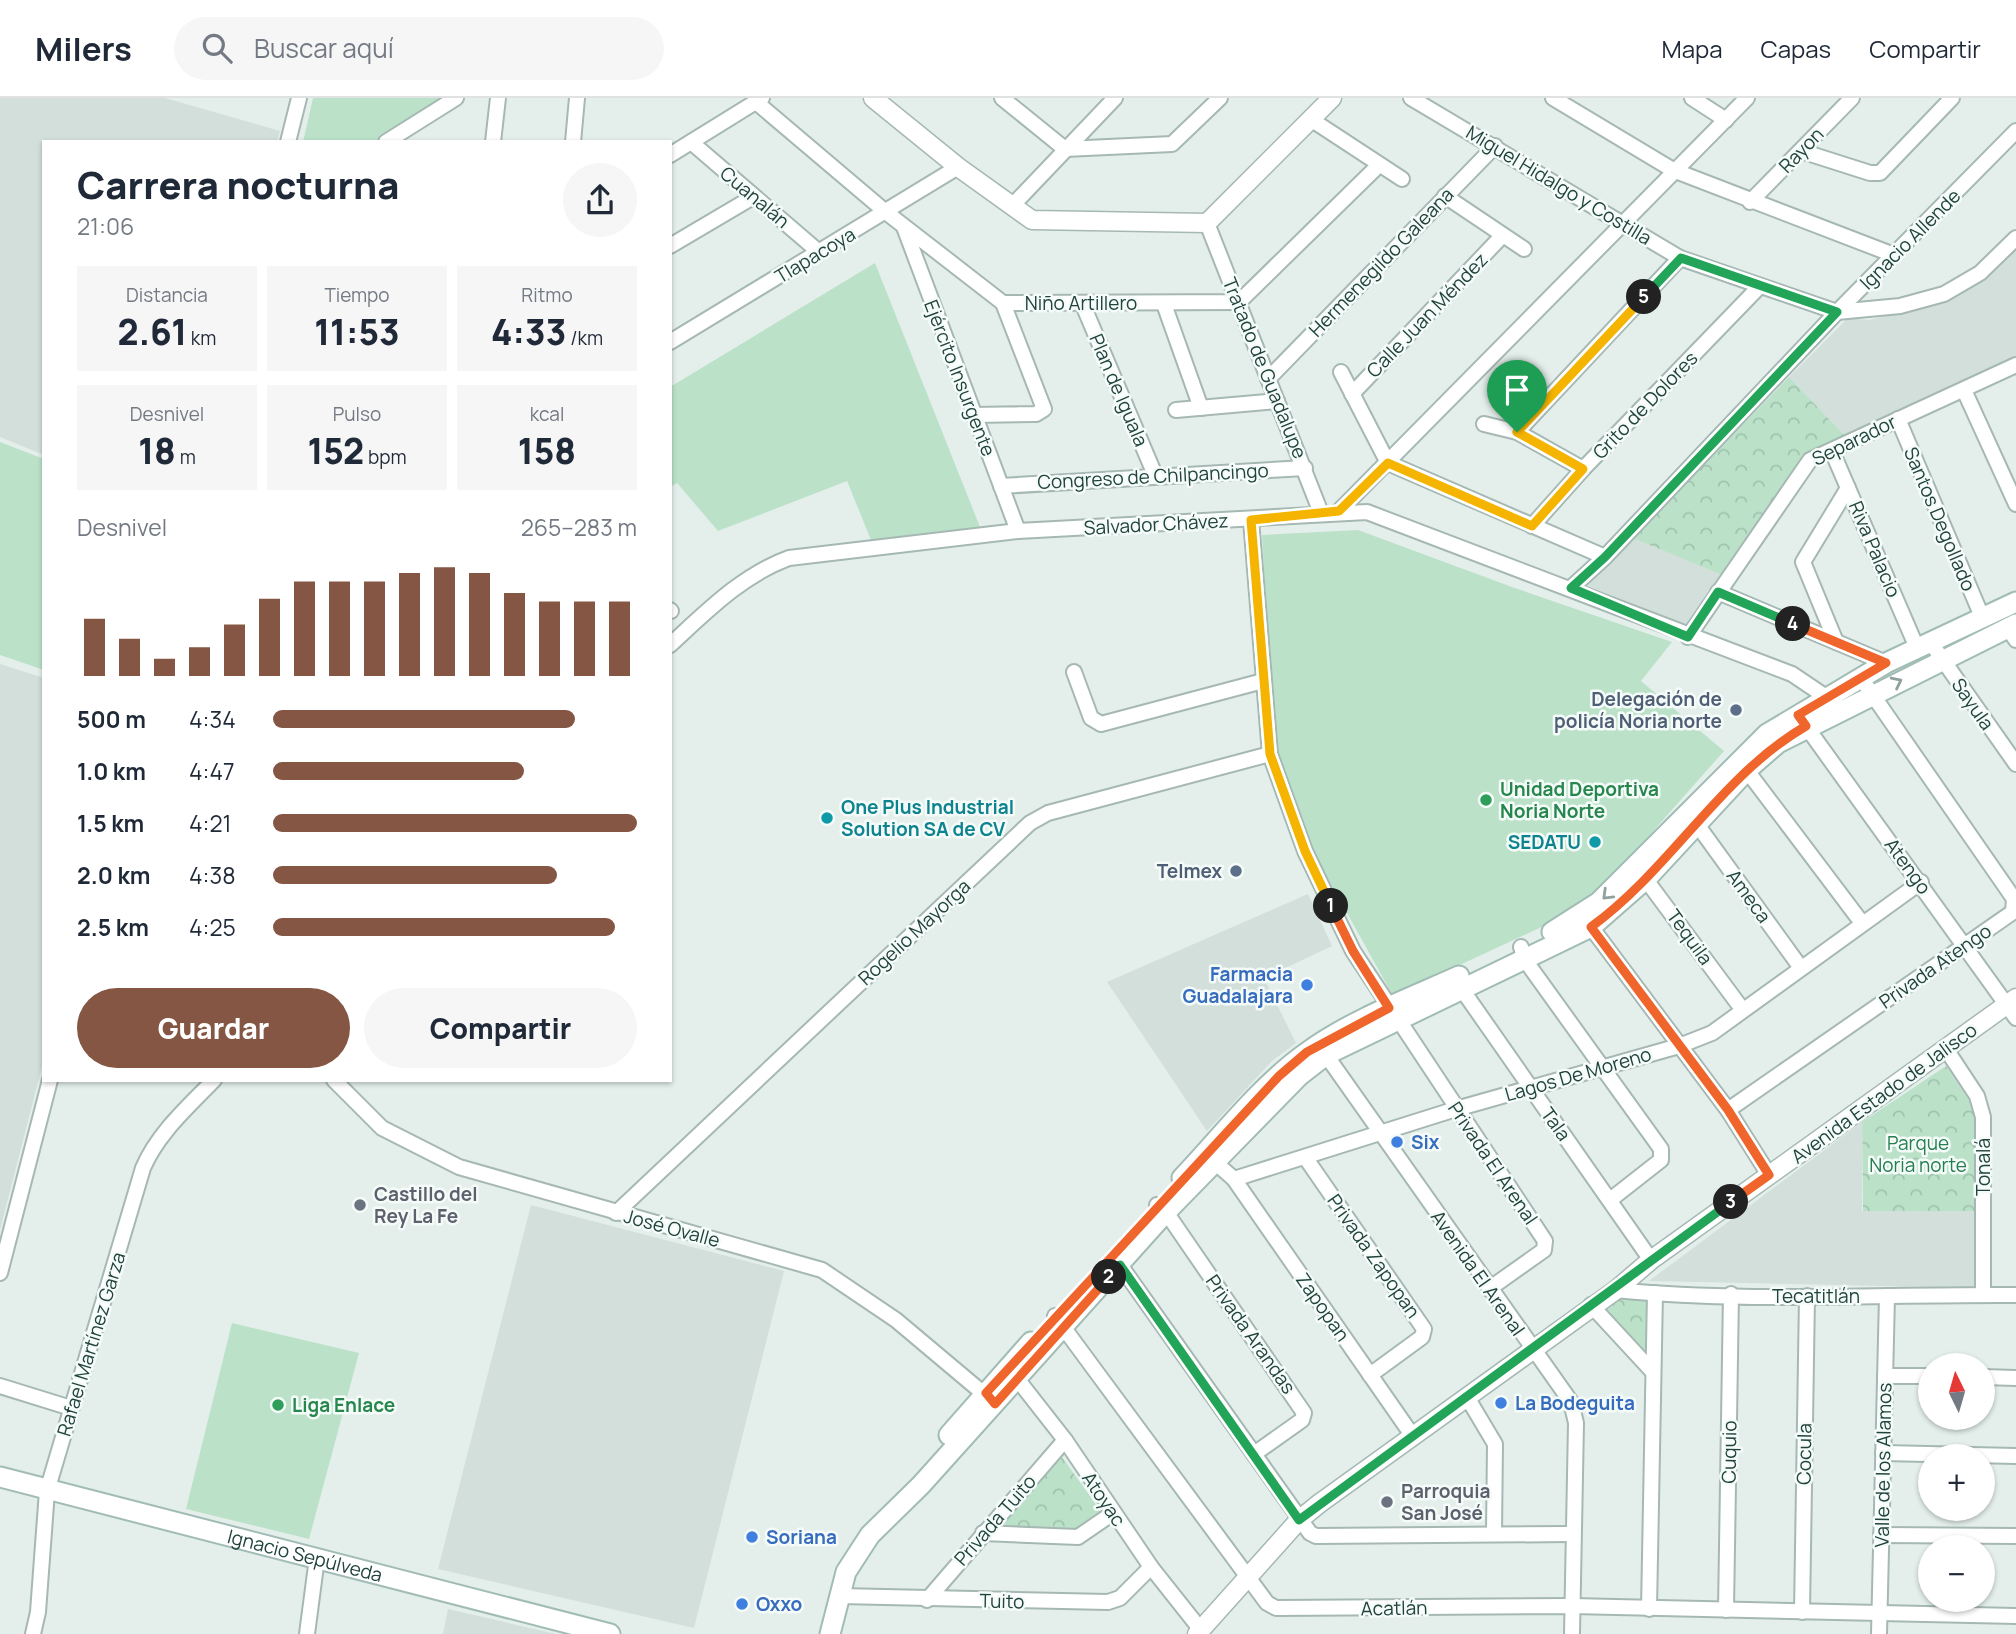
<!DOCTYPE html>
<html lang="es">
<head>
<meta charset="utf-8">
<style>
  :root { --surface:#fff; --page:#f6f6f7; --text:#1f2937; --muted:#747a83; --line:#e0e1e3; --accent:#845643 }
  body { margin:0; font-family:Manrope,sans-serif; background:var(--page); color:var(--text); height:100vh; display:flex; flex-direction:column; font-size:26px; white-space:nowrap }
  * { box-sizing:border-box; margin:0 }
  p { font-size:23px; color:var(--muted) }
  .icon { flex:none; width:38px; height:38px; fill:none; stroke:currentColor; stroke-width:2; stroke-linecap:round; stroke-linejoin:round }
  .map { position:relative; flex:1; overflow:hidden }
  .panel { position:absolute; left:42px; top:42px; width:630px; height:942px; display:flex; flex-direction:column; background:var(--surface); border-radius:0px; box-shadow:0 2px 5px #0004 }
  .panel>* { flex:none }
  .needle { width:46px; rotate:355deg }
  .controls { position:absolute; left:1918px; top:1255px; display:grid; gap:14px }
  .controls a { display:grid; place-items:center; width:77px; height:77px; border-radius:50%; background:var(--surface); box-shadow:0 2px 5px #0004; font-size:35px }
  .pin { position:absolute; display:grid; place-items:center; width:60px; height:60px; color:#fff; margin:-72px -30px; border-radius:50% 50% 50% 0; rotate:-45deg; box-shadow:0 0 7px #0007 }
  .pin .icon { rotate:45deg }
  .km { position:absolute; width:35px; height:35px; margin:-18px; border-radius:50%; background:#222; color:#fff; font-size:19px; line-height:35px; text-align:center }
  .round { display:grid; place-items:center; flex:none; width:74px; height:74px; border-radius:37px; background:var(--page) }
  .overview { display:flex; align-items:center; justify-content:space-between; height:119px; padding:0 35px }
  h1 { font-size:38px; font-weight:800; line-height:52px }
  .stats { display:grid; grid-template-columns:repeat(3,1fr); gap:10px; height:119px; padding:7px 35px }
  .stats div { display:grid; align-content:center; border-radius:0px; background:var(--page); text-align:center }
  .stats b { font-size:35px; font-weight:800 }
  .stats small { font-size:19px; font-weight:400 }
  .stats p { font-size:19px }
  .chart { height:196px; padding:14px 35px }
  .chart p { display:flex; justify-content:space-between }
  .chart svg { width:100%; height:126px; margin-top:7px; stroke:var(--accent); stroke-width:6 }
  .primary-button { display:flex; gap:14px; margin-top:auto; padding:14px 35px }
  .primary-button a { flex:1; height:80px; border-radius:42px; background:var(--accent); color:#fff; font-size:28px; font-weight:800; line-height:80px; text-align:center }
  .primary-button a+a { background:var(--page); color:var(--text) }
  ul { padding:0 35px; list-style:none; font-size:23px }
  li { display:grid; grid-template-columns:112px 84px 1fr; align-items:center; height:52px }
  li i { height:18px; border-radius:9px; background:var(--accent) }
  header { display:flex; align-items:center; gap:42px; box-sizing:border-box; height:98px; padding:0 35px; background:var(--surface); border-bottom:2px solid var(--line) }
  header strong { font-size:33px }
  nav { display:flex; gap:38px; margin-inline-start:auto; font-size:24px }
  .search { width:490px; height:63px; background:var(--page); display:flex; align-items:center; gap:18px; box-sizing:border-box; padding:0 24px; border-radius:38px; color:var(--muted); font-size:26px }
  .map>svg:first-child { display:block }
  .built { fill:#d2dfda }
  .grass { fill:#bbe2c9 }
  .park { fill:url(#park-crowns) }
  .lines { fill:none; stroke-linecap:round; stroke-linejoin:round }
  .minor-casing { stroke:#a6b8b3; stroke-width:18 }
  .tertiary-casing { stroke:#a6b8b3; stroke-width:21 }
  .secondary-casing { stroke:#a1bcb5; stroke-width:23 }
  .minor { stroke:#fff; stroke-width:14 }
  .tertiary { stroke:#fff; stroke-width:18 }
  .secondary { stroke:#fff; stroke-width:19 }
  .oneway { stroke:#90a19e }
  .split-1-casing { stroke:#fff; stroke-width:14 }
  .split-2-casing { stroke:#fff; stroke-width:14 }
  .split-3-casing { stroke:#fff; stroke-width:14 }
  .split-4-casing { stroke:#fff; stroke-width:14 }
  .split-5-casing { stroke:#fff; stroke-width:14 }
  .split-6-casing { stroke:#fff; stroke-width:14 }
  .split-1 { stroke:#f5b400; stroke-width:9 }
  .split-2 { stroke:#f0652b; stroke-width:9 }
  .split-3 { stroke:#22a559; stroke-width:9 }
  .split-4 { stroke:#f0652b; stroke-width:9 }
  .split-5 { stroke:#22a559; stroke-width:9 }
  .split-6 { stroke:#f5b400; stroke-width:9 }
  .service-dot { fill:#5c6f8a; stroke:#f5fbf8; stroke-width:2.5 }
  .leisure-dot { fill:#2e9e5b; stroke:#f5fbf8; stroke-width:2.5 }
  .culture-dot { fill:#0f9aa8; stroke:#f5fbf8; stroke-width:2.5 }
  .shop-dot { fill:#3f7fe0; stroke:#f5fbf8; stroke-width:2.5 }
  .worship-dot { fill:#6b7280; stroke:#f5fbf8; stroke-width:2.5 }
  .labels { text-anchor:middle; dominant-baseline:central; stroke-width:5; stroke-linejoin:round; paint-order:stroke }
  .street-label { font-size:19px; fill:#21433d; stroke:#f5fbf8 }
  .service-label { font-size:19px; font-weight:bold; fill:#4e5e75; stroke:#f5fbf8; text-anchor:end }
  .leisure-label { font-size:19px; font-weight:bold; fill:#27864d; stroke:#f5fbf8; text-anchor:start }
  .culture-label { font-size:19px; font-weight:bold; fill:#0d838f; stroke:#f5fbf8; text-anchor:start }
  .shop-label { font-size:19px; font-weight:bold; fill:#366cbe; stroke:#f5fbf8; text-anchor:start }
  .park-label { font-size:19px; fill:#267f51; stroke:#f5fbf8 }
  .worship-label { font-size:19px; font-weight:bold; fill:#5b616d; stroke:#f5fbf8; text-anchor:start }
</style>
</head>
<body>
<header>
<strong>Milers</strong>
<div class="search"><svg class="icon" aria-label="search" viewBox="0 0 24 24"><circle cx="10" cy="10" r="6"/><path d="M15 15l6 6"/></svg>Buscar aquí</div>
<nav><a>Mapa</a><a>Capas</a><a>Compartir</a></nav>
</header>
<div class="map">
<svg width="2016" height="1536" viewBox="0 0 2016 1536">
  <defs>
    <pattern id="park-crowns" width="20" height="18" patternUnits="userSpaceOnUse" patternTransform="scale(1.75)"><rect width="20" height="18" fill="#bbe2c9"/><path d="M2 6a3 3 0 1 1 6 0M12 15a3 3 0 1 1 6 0" fill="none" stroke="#a0c3ae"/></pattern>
  </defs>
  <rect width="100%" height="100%" fill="#e4efeb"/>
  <g class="built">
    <polygon points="0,0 165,0 280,33 277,44 44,44 44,357 0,339"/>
    <polygon points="2016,151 2016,263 1847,340 1789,279 1848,220 1869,222 1940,205 1987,180"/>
    <polygon points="1634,440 1727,479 1691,531 1584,491"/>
    <polygon points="0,566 44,580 44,961 0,1132"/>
    <polygon points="1308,796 1332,848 1264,880 1296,945 1272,963 1207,1033 1107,884"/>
    <polygon points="1862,1024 1862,1113 1975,1113 1976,1190 1649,1183"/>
    <polygon points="531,1107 784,1173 694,1530 438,1471"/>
    <polygon points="448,1511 556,1536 443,1536"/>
  </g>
  <g class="grass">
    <polygon points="313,0 443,0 374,44 303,44"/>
    <polygon points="875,165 980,429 871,442 847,383 718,433 677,385 670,389 670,289"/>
    <polygon points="0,344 44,361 44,572 0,557"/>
    <polygon points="1358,432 1512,489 1672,544 1641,583 1724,653 1587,808 1393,898 1311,750 1275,661 1262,437"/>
    <polygon points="232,1225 359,1255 309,1441 186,1411"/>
  </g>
  <g class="park">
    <polygon points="1789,279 1847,340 1807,358 1727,479 1633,440"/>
    <polygon points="1946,968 1974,1010 1975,1113 1863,1113 1862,1024"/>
    <polygon points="1622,1197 1649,1200 1648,1260 1602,1210"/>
    <polygon points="1062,1359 1102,1415 1077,1434 1017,1430 1003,1426"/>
  </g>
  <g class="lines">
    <defs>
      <g id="minor">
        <polyline points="1002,0 1065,51 1172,46 1220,0"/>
        <polyline points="1411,0 1680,160 1837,214 1900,208 1944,196 1980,175 2016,140"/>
        <polyline points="1553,0 1673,72 1894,157"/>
        <polyline points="1692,0 1726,22"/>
        <polyline points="756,4 887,115 1003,205 1239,204 1379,67"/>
        <polyline points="1312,22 1402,81"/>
        <polyline points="288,44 299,0"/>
        <polyline points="386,44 456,0"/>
        <polyline points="493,44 498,0"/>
        <polyline points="573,44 577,0"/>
        <polyline points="691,44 819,154"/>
        <polyline points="1801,53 1870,75 1880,75 1952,0"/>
        <polyline points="670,57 762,0"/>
        <polyline points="1445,98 1524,151"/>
        <polyline points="1750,104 1852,0"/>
        <polyline points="1012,108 1115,0"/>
        <polyline points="1207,125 1321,415"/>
        <polyline points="904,129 1018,433"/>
        <polyline points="670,148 753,99"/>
        <polyline points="1164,206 1201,310"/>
        <polyline points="1083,207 1155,377"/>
        <polyline points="670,244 958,69"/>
        <polyline points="1341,274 1388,365 1605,459"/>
        <polyline points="1268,281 1495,48"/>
        <polyline points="1964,292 2016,406"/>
        <polyline points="1352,296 1502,138"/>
        <polyline points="1176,312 1277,303"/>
        <polyline points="973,317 1036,316 1044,311 1003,205"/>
        <polyline points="1898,321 1983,521"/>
        <polyline points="1484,326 1517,334 1583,371"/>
        <polyline points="1517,334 1680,160"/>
        <polyline points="1832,353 1917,550"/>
        <polyline points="1001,388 1305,370"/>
        <polyline points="1339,413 1747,0"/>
        <polyline points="1251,422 1270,656 1305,753 1353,853 1545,1143 1544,1152 1489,1191"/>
        <polyline points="1532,428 1583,371 1760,188"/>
        <polyline points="1571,490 1605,459 1837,214 2016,33"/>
        <polyline points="1718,494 1886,565"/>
        <polyline points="670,512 671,513"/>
        <polyline points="2008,530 2016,542"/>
        <polyline points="1688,539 1810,362 2016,267"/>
        <polyline points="1836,544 1803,464 1848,390"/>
        <polyline points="1931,545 2016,666"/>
        <path d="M 670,547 C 706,514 742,477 789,460 L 1018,433 L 1367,414 L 1792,576 L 1835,605"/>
        <polyline points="1074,574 1091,620 1101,626 1263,583"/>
        <polyline points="1803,624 2016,920"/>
        <polyline points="1742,666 1862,825"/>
        <polyline points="1696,725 1801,870"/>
        <polyline points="1641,775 1742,911"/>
        <polyline points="1591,829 1728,1012 1769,1077"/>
        <polyline points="1521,849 1525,862 1661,1051 1661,1062 1610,1102"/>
        <polyline points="1461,890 1651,1162"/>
        <polyline points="1946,951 1977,998 1983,1019 1983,1197"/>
        <polyline points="1326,957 1571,1304 1576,1325 1572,1536"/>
        <polyline points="334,982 382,1030 459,1069 822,1172 896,1222 990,1301"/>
        <polyline points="1728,1012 2013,814 2014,801 1861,580"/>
        <polyline points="1209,1059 1234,1081 1412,1337"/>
        <polyline points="1305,1059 1424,1231 1422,1239 1370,1277"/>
        <polyline points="1234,1081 1456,1011 1679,948 1712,935 1921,784"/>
        <polyline points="1157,1107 1166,1114 1304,1315 1302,1322 1254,1356"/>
        <polyline points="616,1115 1030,725 1048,715 1270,656"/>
        <polyline points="1120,1167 1310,1435 1316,1438 1572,1436"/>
        <polyline points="0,1175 50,982"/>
        <path d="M 1616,1192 C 1748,1205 1883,1196 2016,1197"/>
        <polyline points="1591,1207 1652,1273"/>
        <polyline points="1055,1218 1267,1505 1276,1510 1572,1508 2016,1518"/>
        <polyline points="1011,1273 1065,1342 1151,1469 1201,1532"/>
        <polyline points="1885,1278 1930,1278"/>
        <polyline points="1983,1279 2016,1280"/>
        <polyline points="0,1288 71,1310"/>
        <polyline points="1467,1299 1495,1346 1494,1435"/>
        <polyline points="1883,1355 2016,1358"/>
        <polyline points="983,1435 1078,1439 1113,1415"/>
        <polyline points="1881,1437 2016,1438"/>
        <polyline points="840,1498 1108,1504 1120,1500 1151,1469"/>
        <polyline points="927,1502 1065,1342"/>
        <polyline points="1649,1511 1655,1195"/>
        <polyline points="1726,1512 1731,1196"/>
        <polyline points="1802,1514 1807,1198"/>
        <path d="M 33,1536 L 38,1514 L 47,1393 L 143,1070 C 158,1035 188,1009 214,982"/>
        <polyline points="307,1536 317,1460"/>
        <polyline points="1879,1536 1887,1198"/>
      </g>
      <g id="tertiary">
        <polyline points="873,0 958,69 1032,122 1207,125 1332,0"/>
        <polyline points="1197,1536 1299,1422 1320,1405 1616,1192 1651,1162 2016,900"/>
      </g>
      <g id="secondary">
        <polyline points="1552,834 1599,804 1767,636 1886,565 2016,504"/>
        <path d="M 1182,1080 C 1220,1040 1261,987 1306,955 C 1351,922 1408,901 1459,878"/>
        <polyline points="949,1337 1031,1244"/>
        <path id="s1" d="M 0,1379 L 610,1536"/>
        <polyline points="830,1536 846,1474 870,1437 921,1387 1166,1114 1299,978 1326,957 1591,829 1647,780 1748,671 1778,645 2016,526"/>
      </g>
    </defs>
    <use href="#minor" class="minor-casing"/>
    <use href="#tertiary" class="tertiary-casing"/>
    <use href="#secondary" class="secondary-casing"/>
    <use href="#minor" class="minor"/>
    <use href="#tertiary" class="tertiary"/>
    <use href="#secondary" class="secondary"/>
  </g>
  <defs><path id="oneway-chevron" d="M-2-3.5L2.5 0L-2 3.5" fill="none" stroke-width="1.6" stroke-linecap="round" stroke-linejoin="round" transform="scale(1.75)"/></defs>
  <g class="oneway">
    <use href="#oneway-chevron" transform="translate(1897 584) rotate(-26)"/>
    <use href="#oneway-chevron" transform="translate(1607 797) rotate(136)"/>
  </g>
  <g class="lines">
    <defs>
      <polyline id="split-1" points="1331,808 1305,753 1270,656 1251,422 1339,413 1388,365 1532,428 1583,371 1517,334"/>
      <polyline id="split-2" points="1109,1179 995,1306 986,1295 1279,978 1307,954 1389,910 1353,853 1331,808"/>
      <polyline id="split-3" points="1109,1179 1120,1167 1299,1422 1731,1104"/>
      <path id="split-4" d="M 1731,1104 L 1769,1077 L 1728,1012 L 1591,829 C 1671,771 1720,678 1806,628 L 1798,617 L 1886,565 L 1793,526"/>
      <polyline id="split-5" points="1644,199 1681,160 1837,214 1605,459 1571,490 1688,539 1718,494 1793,526"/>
      <polyline id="split-6" points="1517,334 1644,199"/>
    </defs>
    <use href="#split-1" class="split-1-casing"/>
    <use href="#split-2" class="split-2-casing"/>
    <use href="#split-3" class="split-3-casing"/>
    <use href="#split-4" class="split-4-casing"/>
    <use href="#split-5" class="split-5-casing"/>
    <use href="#split-6" class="split-6-casing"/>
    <use href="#split-1" class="split-1"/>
    <use href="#split-2" class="split-2"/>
    <use href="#split-3" class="split-3"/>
    <use href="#split-4" class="split-4"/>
    <use href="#split-5" class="split-5"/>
    <use href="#split-6" class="split-6"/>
  </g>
  <g class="service-dot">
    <circle cx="1736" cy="612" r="7"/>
    <circle cx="1236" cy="773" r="7"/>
  </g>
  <g class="leisure-dot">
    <circle cx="1486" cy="702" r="7"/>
    <circle cx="278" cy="1307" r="7"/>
  </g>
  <g class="culture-dot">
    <circle cx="827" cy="720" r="7"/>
    <circle cx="1595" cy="744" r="7"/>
  </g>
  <g class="shop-dot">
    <circle cx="1307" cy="887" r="7"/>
    <circle cx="1397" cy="1044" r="7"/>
    <circle cx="1501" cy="1305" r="7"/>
    <circle cx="752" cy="1439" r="7"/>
    <circle cx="742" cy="1506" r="7"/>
  </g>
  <g class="worship-dot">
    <circle cx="360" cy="1107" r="7"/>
    <circle cx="1387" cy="1404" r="7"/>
  </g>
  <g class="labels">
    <g class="street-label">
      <text transform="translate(1801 52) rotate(-46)">Rayon</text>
      <text transform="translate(1559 87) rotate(31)">Miguel Hidalgo y Costilla</text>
      <text transform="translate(755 99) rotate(40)">Cuanalán</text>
      <text transform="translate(1910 141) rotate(-45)">Ignacio Allende</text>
      <text transform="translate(815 157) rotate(-31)">Tlapacoya</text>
      <text transform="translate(1381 164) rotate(-46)">Hermenegildo Galeana</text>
      <text x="1081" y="205">Niño Artillero</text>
      <text transform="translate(1427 217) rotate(-46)">Calle Juan Méndez</text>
      <text transform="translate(1265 270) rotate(68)">Tratado de Guadalupe</text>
      <text transform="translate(960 280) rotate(69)">Ejército Insurgente</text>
      <text transform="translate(1119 292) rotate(67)">Plan de Iguala</text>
      <text transform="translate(1645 307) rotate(-46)">Grito de Dolores</text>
      <text transform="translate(1854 342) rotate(-26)">Separador</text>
      <text transform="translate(1153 378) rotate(-3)">Congreso de Chilpancingo</text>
      <text transform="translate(1940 421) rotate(67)">Santos Degollado</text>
      <text transform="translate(1156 426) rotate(-3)">Salvador Chávez</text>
      <text transform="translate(1875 451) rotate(67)">Riva Palacio</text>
      <text transform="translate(1973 606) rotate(55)">Sayula</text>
      <text transform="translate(1908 768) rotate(54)">Atengo</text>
      <text transform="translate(1749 798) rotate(54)">Ameca</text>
      <text transform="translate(914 834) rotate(-43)">Rogelio Mayorga</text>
      <text transform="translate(1690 839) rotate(54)">Tequila</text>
      <text transform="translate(1935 868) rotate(-35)">Privada Atengo</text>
      <text transform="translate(1578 976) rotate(-16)">Lagos De Moreno</text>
      <text transform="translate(1884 995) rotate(-36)">Avenida Estado de Jalisco</text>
      <text transform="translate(1556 1026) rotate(54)">Tala</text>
      <text transform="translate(1493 1065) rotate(56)">Privada El Arenal</text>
      <text transform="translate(1983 1069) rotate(-90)">Tonalá</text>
      <text transform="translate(672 1130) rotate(15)">José Ovalle</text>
      <text transform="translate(1374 1158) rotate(55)">Privada Zapopan</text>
      <text transform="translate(1478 1175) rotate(55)">Avenida El Arenal</text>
      <text x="1816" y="1198">Tecatitlán</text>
      <text transform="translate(1323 1209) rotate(55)">Zapopan</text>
      <text transform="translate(1251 1236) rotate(55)">Privada Arandas</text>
      <text transform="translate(91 1246) rotate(-73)">Rafael Martínez Garza</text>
      <text transform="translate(1729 1354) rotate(-89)">Cuquio</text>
      <text transform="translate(1804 1356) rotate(-89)">Cocula</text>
      <text transform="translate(1883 1367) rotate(-89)">Valle de los Alamos</text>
      <text transform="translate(1104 1401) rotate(56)">Atoyac</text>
      <text transform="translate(995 1422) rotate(-49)">Privada Tuito</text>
      <text stroke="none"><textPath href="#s1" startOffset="315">Ignacio Sepúlveda</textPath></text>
      <text transform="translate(1002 1503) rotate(1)">Tuito</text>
      <text transform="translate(1394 1510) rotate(-1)">Acatlán</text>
    </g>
    <g class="service-label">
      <text x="1722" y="601">Delegación de<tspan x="1722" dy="22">policía Noria norte</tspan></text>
      <text x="1222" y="773">Telmex</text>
    </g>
    <g class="leisure-label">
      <text x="1500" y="691">Unidad Deportiva<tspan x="1500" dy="22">Noria Norte</tspan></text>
      <text x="292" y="1307">Liga Enlace</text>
    </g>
    <g class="culture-label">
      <text x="841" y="709">One Plus Industrial<tspan x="841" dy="22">Solution SA de CV</tspan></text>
      <text x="1581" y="744" text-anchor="end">SEDATU</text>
    </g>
    <g class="shop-label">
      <text x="1293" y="876" text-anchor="end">Farmacia<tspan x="1293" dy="22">Guadalajara</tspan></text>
      <text x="1411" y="1044">Six</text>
      <text x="1515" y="1305">La Bodeguita</text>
      <text x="766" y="1439">Soriana</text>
      <text x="756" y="1506">Oxxo</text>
    </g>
    <g class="park-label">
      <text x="1918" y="1045">Parque<tspan x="1918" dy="22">Noria norte</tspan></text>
    </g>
    <g class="worship-label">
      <text x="374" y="1096">Castillo del<tspan x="374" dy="22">Rey La Fe</tspan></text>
      <text x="1401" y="1393">Parroquia<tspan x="1401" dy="22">San José</tspan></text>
    </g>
  </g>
</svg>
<div class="controls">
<a><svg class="needle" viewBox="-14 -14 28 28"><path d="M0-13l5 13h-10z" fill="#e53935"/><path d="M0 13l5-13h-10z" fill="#747a83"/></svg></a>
<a>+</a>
<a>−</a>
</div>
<div class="pin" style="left:1517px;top:334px;background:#1e9e55"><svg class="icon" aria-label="arrive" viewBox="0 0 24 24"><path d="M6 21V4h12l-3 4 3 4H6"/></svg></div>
<b class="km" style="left:1331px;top:808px">1</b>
<b class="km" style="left:1109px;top:1179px">2</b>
<b class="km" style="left:1731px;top:1104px">3</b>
<b class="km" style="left:1793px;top:526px">4</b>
<b class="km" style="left:1644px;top:199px">5</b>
<section class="panel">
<div class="overview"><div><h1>Carrera nocturna</h1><p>21:06</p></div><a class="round"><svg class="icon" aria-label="share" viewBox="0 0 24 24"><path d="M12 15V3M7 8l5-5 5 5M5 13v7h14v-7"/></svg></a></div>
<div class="stats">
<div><p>Distancia</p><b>2.61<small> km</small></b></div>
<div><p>Tiempo</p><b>11:53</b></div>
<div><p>Ritmo</p><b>4:33<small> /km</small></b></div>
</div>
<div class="stats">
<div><p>Desnivel</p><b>18<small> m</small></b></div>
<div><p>Pulso</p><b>152<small> bpm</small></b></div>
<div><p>kcal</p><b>158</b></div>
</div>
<div class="chart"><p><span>Desnivel</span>265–283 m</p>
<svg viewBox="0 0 160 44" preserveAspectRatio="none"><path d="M5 44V24M15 44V31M25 44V38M35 44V34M45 44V26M55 44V17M65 44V11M75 44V11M85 44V11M95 44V8M105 44V6M115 44V8M125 44V15M135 44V18M145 44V18M155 44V18"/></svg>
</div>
<ul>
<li><b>500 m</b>4:34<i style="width:83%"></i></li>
<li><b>1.0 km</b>4:47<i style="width:69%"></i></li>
<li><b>1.5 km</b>4:21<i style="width:100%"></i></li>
<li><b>2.0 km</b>4:38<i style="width:78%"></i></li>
<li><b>2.5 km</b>4:25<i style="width:94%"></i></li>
</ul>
<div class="primary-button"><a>Guardar</a><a>Compartir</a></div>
</section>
</div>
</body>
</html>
